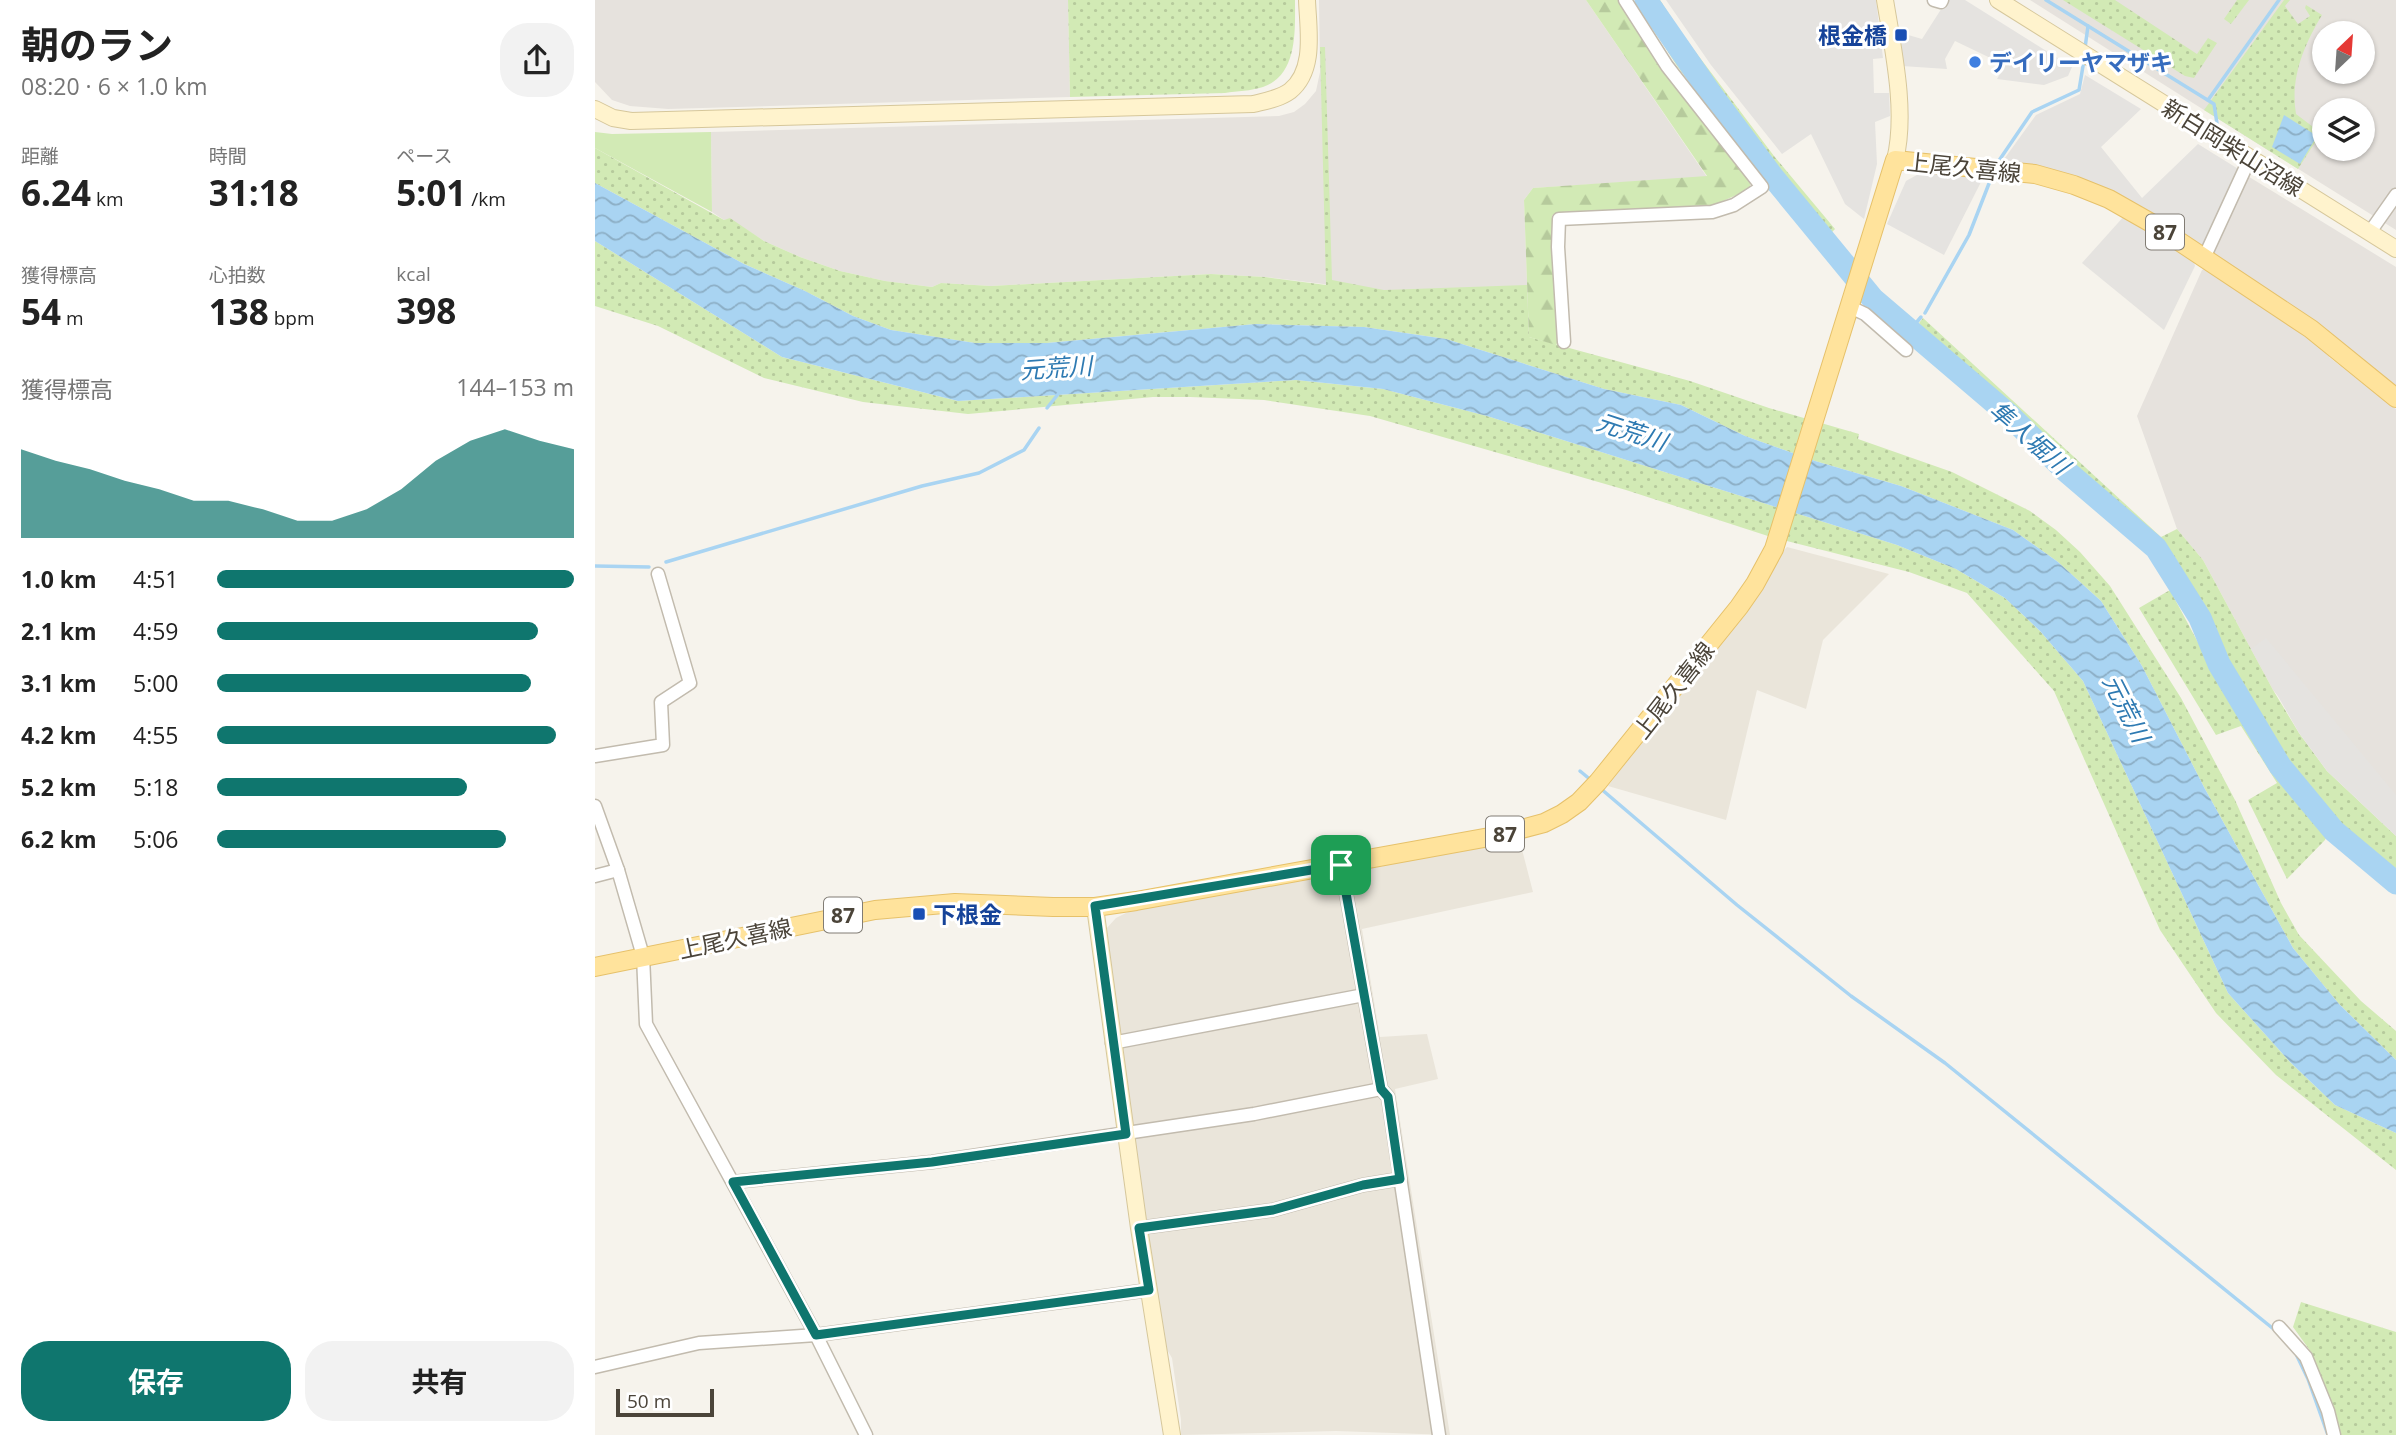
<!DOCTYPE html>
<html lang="ja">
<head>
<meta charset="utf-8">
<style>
  :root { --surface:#fff; --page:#f2f2f2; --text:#222; --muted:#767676; --accent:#0f766e }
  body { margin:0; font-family:"Open Sans","Noto Sans JP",sans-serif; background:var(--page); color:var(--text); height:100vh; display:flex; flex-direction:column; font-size:26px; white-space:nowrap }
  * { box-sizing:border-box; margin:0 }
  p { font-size:23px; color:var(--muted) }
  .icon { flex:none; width:38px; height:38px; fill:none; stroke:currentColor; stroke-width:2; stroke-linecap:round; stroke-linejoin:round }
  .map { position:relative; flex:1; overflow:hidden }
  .side { display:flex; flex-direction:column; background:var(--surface); width:595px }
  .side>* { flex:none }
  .needle { width:46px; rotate:25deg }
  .tools { position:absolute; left:1717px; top:21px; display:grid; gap:14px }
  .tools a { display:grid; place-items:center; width:63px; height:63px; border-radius:50%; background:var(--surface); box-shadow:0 2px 5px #0004; font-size:35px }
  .scale { position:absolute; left:21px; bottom:18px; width:98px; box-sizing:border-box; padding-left:7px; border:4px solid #4b4439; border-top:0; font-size:19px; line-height:24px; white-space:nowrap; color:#4b4439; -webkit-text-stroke:5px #fff; paint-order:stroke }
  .pin { position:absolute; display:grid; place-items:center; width:60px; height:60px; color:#fff; margin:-30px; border-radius:14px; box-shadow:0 4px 10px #0006 }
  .round { display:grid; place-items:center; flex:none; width:74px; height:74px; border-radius:28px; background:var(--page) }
  .overview { display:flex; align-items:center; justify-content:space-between; height:119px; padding:0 21px }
  h1 { font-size:38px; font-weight:700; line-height:52px }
  .stats { display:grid; grid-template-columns:repeat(3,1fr); gap:10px; height:119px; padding:7px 21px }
  .stats div { display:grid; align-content:center }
  .stats b { font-size:35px; font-weight:700 }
  .stats small { font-size:19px; font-weight:400 }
  .stats p { font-size:19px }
  .chart { height:196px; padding:14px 21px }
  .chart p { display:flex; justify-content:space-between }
  .chart svg { width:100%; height:126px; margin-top:7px; fill:var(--accent); opacity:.7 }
  .action { display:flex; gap:14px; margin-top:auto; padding:14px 21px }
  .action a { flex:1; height:80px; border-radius:28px; background:var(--accent); color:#fff; font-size:28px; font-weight:700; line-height:80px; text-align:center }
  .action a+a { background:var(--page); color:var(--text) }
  ul { padding:0 21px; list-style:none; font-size:23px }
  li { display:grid; grid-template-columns:112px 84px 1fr; align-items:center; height:52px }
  li i { height:18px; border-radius:9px; background:var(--accent) }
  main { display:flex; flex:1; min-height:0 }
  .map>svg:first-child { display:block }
  .residential { fill:#eae5da }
  .industrial { fill:#e6e2dd; fill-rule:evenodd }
  .grass { fill:url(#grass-dots) }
  .forest { fill:url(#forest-firs) }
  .park { fill:#d2eab5 }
  .parking { fill:#e5e3e0 }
  .water { fill:url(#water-waves) }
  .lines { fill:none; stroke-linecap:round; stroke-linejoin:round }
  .stream { stroke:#a9d4f2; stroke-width:3.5 }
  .river { stroke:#a9d4f2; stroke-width:23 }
  .street-casing { stroke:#c2bbae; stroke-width:15 }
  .secondary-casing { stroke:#d6c79b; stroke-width:18 }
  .primary-casing { stroke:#e6c16a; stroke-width:20 }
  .street { stroke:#fff; stroke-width:12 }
  .secondary { stroke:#fff3cd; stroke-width:16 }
  .primary { stroke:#ffe39c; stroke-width:18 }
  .route-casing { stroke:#fff; stroke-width:14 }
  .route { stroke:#0f766e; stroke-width:9 }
  .transit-dot { fill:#1a4fb4; stroke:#fff; stroke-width:2.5 }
  .shop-dot { fill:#3f7fe0; stroke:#fff; stroke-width:2.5 }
  .labels { text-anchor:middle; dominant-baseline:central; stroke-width:6; stroke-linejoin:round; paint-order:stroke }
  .shield { fill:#fff; stroke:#817c74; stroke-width:2 }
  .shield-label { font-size:21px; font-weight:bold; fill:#4b4439 }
  .transit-label { font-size:23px; font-weight:bold; fill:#164399; stroke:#fff; text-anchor:end }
  .shop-label { font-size:23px; font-weight:bold; fill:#366cbe; stroke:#fff; text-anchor:start }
  .street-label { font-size:23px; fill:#4b4439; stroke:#fff }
  .water-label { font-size:24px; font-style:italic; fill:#2e7ab2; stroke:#fff }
</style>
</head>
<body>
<main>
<section class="side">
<div class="overview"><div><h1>朝のラン</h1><p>08:20 · 6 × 1.0 km</p></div><a class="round"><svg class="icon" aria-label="share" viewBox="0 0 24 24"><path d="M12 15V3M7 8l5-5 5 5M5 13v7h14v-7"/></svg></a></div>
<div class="stats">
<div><p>距離</p><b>6.24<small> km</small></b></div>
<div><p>時間</p><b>31:18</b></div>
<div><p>ペース</p><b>5:01<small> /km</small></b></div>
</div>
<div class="stats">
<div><p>獲得標高</p><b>54<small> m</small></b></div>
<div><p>心拍数</p><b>138<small> bpm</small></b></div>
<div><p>kcal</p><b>398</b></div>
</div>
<div class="chart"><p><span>獲得標高</span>144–153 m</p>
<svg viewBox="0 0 160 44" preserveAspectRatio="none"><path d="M0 44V13L10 17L20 20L30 24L40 27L50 31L60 31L70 34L80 38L90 38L100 34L110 27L120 17L130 10L140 6L150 10L160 13V44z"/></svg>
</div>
<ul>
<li><b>1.0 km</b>4:51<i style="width:100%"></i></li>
<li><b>2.1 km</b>4:59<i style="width:90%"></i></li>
<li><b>3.1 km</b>5:00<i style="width:88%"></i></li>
<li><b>4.2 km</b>4:55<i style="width:95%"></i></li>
<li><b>5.2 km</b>5:18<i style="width:70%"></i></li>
<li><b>6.2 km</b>5:06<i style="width:81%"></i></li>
</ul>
<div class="action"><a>保存</a><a>共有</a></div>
</section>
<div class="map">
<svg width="1801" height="1435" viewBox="0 0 1801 1435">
  <defs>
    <pattern id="grass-dots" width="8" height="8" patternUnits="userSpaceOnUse" patternTransform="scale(1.75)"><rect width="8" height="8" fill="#d2eab5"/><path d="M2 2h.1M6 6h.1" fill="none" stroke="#b6ca9c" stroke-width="1.8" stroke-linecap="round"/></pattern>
    <pattern id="forest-firs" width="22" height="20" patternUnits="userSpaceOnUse" patternTransform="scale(1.75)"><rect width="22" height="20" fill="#d2eab5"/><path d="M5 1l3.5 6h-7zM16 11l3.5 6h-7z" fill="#b6ca9c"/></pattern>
    <pattern id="water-waves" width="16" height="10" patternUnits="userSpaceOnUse" patternTransform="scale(1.75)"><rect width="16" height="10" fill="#a9d4f2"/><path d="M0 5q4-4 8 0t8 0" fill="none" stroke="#8caec5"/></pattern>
  </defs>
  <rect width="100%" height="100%" fill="#f6f3ec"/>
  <g class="residential">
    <polygon points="1192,547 1294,574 1228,640 1211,709 1162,690 1131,820 1013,786 1167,587 1185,554"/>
    <polygon points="924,838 938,892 767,929 785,1037 832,1034 843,1079 800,1089 855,1435 741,1431 586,1435 586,1420 577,1358 568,1343 508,946 511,929 521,918 541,908"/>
  </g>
  <g class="industrial">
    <polygon points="0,0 473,0 475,97 73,109 35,106 17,100 0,82"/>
    <polygon points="724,0 991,0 1112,177 938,188 929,200 934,337 761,288 670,277 616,274 396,286 346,283 337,287 290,281 245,271 205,257 169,241 135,219 129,220 117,212 116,132 684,116 699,112 710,104 721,91 725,72"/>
    <path d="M 1435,0 L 1801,0 L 1801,230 L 1609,110 ZM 1729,33 L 1768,33 L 1768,72 L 1729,72 ZM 1729,110 L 1768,110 L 1768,149 L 1729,149 Z"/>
    <polygon points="1651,175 1801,267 1801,388 1617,255 1616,249"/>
    <polygon points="1611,268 1735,351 1734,357 1801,409 1801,836 1678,690 1608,560 1582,529 1542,416 1607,270"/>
  </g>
  <g class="grass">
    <path d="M 473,0 L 700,0 C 700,30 703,75 668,87 C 656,91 642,91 630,93 L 475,97 Z"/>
    <path d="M 1040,0 L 1047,0 C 1098,86 1164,163 1226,241 L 1221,246 L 1082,66 Z"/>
    <path d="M 1057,0 L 1065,0 L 1087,34 L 1179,156 L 1240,229 L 1235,234 C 1174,161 1104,82 1057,0 Z"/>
    <polygon points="1468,0 1520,0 1602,54 1613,38 1622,43 1599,78 1590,76"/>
    <polygon points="1642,0 1654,0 1636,24 1629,19"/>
    <path d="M 1689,0 L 1695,0 L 1690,6 L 1703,24 L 1715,16 L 1710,8 L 1711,5 L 1727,15 C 1709,45 1695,78 1701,114 L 1726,133 L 1703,169 L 1609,110 Z"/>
    <polygon points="725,47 730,47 737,280 789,290 932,285 934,337 1095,381 1174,408 1264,434 1263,439 1357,472 1435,511 1461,530 1485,552 1515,586 1586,698 1640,800 1686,903 1704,935 1766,1001 1801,1031 1801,1060 1744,1004 1698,948 1610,789 1547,666 1506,601 1463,562 1418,530 1306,486 1220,461 1150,436 1086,405 1009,389 851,339 769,327 661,324 452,343 380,343 296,330 258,316 210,291 149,264 0,183 0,148 129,220 135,218 169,241 205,257 245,271 290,281 337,287 346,283 396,286 616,274 670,277 731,285"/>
    <polygon points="0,241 187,357 363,401 701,380 788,389 892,416 1302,545 1361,569 1410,598 1445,631 1488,681 1633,993 1695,1062 1740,1105 1801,1133 1801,1170 1681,1075 1621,1013 1565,930 1459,691 1372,593 1314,572 1176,537 1031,490 775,416 669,400 595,397 558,397 373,414 268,402 169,378 63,326 0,306"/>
    <polygon points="1328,318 1566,537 1582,529 1608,560 1678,690 1704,733 1732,771 1801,836 1801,876 1722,803 1689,762 1659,715 1630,659 1611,613 1593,580 1562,539 1463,454 1407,399 1327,327 1324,323"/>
    <polygon points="1575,590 1631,695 1654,724 1689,785 1734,831 1730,840 1692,879 1653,800 1682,783 1646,726 1621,735 1544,608"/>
    <polygon points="1706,1302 1801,1332 1801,1435 1744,1435 1716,1352 1698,1327"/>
  </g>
  <polygon class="forest" points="991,0 1024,0 1155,182 1155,189 1119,205 959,214 957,216 964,340 961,345 934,337 929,200 938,188 1112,176"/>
  <polygon class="park" points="0,132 17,134 116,132 117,212 0,148"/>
  <g class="parking">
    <polygon points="1071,0 1281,0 1288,58 1278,59 1279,93 1294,93 1295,116 1280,122 1282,164 1269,219 1250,204 1216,134 1187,154 1116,65"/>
    <polygon points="1352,0 1370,0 1477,67 1473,76 1449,85 1402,79 1410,65 1360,41 1350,59 1352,69 1307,66 1303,32 1327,39"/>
    <polygon points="1490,75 1546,109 1506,147 1547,198 1603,144 1645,170 1611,243 1605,245 1541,204 1509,188 1449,168 1407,162 1441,115 1485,94"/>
    <polygon points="1331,170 1389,176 1349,255 1292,224 1311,181"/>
    <polygon points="1531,214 1598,258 1600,266 1569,330 1487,263"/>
    <polygon points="1671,638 1801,795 1801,836 1732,771 1704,733 1656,649"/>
  </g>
  <g class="water">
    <polygon points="1689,115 1722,136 1705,164 1677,147"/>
    <polygon points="0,183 149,264 210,291 258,316 296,330 380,343 452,343 661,324 769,327 851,339 1009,389 1086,405 1150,436 1220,461 1306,486 1418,530 1463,562 1506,601 1547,666 1610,789 1698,948 1744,1004 1801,1060 1801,1133 1740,1105 1695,1062 1633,993 1488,681 1445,631 1410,598 1361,569 1302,545 892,416 788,389 701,380 363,401 187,357 0,241"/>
  </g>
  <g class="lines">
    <g class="stream">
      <polyline points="1451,0 1619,104 1623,130"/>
      <polyline points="1490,48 1493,26"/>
      <polyline points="1613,100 1684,0"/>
      <polyline points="1403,162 1437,112 1484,90 1489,60"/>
      <polyline points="1330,313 1374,235 1395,181"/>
      <polyline points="1315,330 1326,317"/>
      <polyline points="452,408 464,393"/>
      <polyline points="71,562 327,486 384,473 429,450 444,428"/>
      <polyline points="0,566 54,567"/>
      <polyline points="985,771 997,781"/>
      <polyline points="1005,788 1142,905 1256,996 1350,1063 1681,1331"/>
      <polyline points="1702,1356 1713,1379 1733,1435"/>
    </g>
    <polyline class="river" points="1051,0 1116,94 1177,176 1278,299 1414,415 1471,471 1561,548 1605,618 1624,664 1685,766 1739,831 1801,883"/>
    <defs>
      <g id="street">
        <polyline points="1339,0 1346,2 1347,0"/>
        <polyline points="1775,232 1801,195"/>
        <polyline points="1609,258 1655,158"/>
        <polyline points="1255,307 1270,314 1311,350"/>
        <polyline points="969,342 963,247 964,219 1117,212 1139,205 1167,187 1072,66 1030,0"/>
        <polyline points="0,756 68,745 66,702 95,683 63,574"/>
        <polyline points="0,806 23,870 48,956 51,1024 221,1335 271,1435"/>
        <polyline points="746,865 786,1089 793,1097 844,1435"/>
        <polyline points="0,876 23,870"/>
        <polyline points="517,1043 769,995"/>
        <polyline points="138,1182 337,1162 659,1114 786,1089"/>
        <polyline points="544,1228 678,1210 768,1185 805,1179"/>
        <polyline points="1684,1327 1711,1357 1733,1411 1739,1435"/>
        <polyline points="0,1367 104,1343 221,1335 554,1290"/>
      </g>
      <g id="secondary">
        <path d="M 1290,0 C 1298,49 1312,112 1300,160"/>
        <polyline points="1403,0 1801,249"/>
        <path d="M 0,109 L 18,118 L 36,121 L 658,104 C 670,101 684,99 695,91 C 721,70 713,29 712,0"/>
        <polyline points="500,907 544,1228 577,1435"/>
      </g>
      <polyline id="primary" points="0,967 280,910 360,903 458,907 500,907 541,901 900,836 949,823 967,814 984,802 1003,782 1144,607 1160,584 1179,549 1300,160 1440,174 1479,185 1514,199 1558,224 1716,329 1801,398"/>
    </defs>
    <use href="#street" class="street-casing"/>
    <use href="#secondary" class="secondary-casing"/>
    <use href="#primary" class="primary-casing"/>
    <use href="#street" class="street"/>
    <use href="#secondary" class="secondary"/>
    <use href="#primary" class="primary"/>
  </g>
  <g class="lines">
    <defs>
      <polygon id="route" points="746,865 786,1089 793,1097 805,1179 768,1185 678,1210 544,1228 554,1290 221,1335 138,1182 337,1162 531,1134 500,906"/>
    </defs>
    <use href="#route" class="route-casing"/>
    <use href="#route" class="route"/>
  </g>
  <g class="transit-dot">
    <rect x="1299" y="28" width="14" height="14" rx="3.5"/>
    <rect x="317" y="907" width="14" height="14" rx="3.5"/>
  </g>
  <circle class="shop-dot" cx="1380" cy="62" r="7"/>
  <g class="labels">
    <g class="shield">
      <rect x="1551" y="214.5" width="38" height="35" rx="5"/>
      <rect x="891" y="816.5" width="38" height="35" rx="5"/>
      <rect x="229" y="897.5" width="38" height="35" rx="5"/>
    </g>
    <g class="shield-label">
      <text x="1570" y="232">87</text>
      <text x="910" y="834">87</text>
      <text x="248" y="915">87</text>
    </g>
    <g class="transit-label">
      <text x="1292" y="35">根金橋</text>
      <text x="338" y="914" text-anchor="start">下根金</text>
    </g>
    <g class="shop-label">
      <text x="1394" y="62">デイリーヤマザキ</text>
    </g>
    <g class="street-label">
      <text transform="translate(1638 147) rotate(32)">新白岡柴山沼線</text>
      <text transform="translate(1369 167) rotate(6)">上尾久喜線</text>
      <text transform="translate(1078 690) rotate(-52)">上尾久喜線</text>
      <text transform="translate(140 938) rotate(-12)">上尾久喜線</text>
    </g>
    <g class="water-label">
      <text transform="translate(461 367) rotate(-4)">元荒川</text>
      <text transform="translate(1037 431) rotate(18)">元荒川</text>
      <text transform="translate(1435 437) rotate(41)">隼人堀川</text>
      <text transform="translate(1532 708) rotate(63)">元荒川</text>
    </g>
  </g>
</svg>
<div class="tools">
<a><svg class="needle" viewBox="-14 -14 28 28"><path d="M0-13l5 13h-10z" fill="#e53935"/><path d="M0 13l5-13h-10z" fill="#767676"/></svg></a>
<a><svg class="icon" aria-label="layers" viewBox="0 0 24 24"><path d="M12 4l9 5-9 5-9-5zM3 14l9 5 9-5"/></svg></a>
</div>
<div class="scale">50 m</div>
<div class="pin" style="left:746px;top:865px;background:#1e9e55"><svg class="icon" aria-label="arrive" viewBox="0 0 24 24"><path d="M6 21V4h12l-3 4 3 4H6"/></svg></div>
</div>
</main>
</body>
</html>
